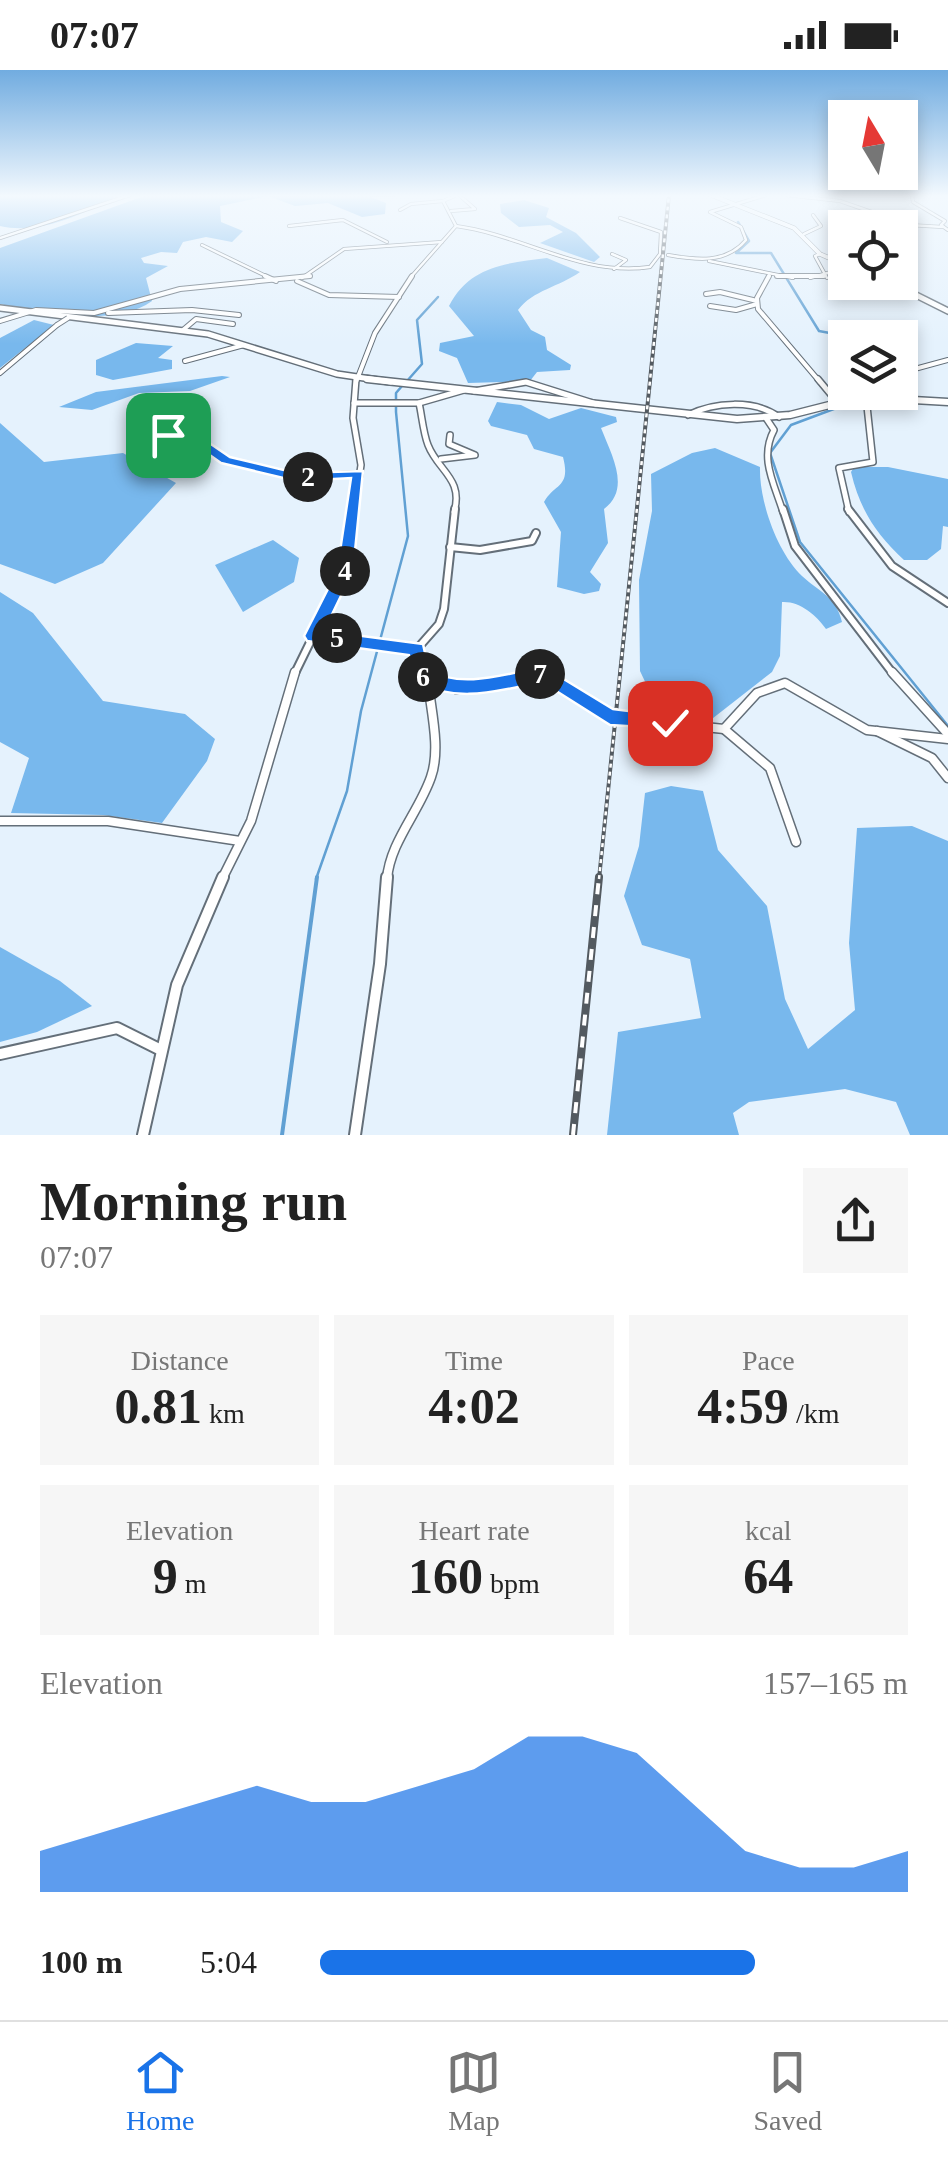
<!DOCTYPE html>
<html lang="en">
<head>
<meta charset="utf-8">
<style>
  :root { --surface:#fff; --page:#f6f6f6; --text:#222; --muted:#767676; --line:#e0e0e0; --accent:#1a73e8 }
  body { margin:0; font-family:Georgia,serif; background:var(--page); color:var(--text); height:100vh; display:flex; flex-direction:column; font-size:38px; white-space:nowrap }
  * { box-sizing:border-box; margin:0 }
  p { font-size:32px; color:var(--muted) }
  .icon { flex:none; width:55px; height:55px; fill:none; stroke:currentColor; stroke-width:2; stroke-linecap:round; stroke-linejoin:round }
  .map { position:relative; height:1065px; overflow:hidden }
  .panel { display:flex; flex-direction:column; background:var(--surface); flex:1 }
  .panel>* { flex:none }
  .needle { width:65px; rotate:350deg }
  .tools { position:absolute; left:828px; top:30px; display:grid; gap:20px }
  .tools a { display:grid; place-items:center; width:90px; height:90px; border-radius:0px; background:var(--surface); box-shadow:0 5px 15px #0003; font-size:50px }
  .pin { position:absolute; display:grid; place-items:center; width:85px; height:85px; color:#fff; margin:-42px; border-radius:20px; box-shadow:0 5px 15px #0006 }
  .km { position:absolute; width:50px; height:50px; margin:-25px; border-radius:50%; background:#222; color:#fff; font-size:28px; line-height:50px; text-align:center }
  .round { display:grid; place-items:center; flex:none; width:105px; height:105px; border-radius:0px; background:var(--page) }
  .headline { display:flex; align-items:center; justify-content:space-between; height:170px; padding:0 40px }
  h1 { font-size:55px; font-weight:800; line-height:75px }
  .figures { display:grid; grid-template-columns:repeat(3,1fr); gap:15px; height:170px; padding:10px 40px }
  .figures div { display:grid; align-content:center; border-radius:0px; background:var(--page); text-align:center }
  .figures b { font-size:50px; font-weight:800 }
  .figures small { font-size:28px; font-weight:400 }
  .figures p { font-size:28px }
  .chart { height:280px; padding:20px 40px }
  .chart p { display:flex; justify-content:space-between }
  .chart svg { width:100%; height:180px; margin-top:10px; fill:var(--accent); opacity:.7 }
  ul { padding:0 40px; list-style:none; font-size:32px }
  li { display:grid; grid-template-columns:160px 120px 1fr; align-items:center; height:75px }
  li i { height:25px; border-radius:12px; background:var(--accent) }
  .status { display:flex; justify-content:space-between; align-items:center; height:70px; padding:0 50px; background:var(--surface); direction:ltr }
  .status svg { height:28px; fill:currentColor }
  .dock { display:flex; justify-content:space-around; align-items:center; height:140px; border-top:2px solid var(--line); background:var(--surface); font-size:28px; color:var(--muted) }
  .dock a { display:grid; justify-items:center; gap:5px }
  .dock .on { color:var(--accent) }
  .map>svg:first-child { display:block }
  .forest { fill:#78b8ed }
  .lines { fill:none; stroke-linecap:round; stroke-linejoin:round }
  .stream-far1 { stroke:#60a0d3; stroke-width:2.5 }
  .stream { stroke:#60a0d3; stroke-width:4 }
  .street-far5-casing { stroke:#646f79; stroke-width:4 }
  .street-far4-casing { stroke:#646f79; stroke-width:6 }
  .street-far3-casing { stroke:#646f79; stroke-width:8 }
  .street-far2-casing { stroke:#646f79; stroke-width:10 }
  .street-far1-casing { stroke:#646f79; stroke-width:11 }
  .street-casing { stroke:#646f79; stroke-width:14 }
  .secondary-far2-casing { stroke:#646f79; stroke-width:5 }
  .secondary-far1-casing { stroke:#646f79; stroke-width:8 }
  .secondary-casing { stroke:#646f79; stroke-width:9 }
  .street-far5 { stroke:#fff; stroke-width:2.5 }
  .street-far4 { stroke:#fff; stroke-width:4 }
  .street-far3 { stroke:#fff; stroke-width:5 }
  .street-far2 { stroke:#fff; stroke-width:6 }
  .street-far1 { stroke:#fff; stroke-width:8 }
  .street { stroke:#fff; stroke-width:10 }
  .secondary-far2 { stroke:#fff; stroke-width:4 }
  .secondary-far1 { stroke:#fff; stroke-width:5 }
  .secondary { stroke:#fff; stroke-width:6 }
  .rail-far1-casing { stroke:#535a60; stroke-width:4 }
  .rail-casing { stroke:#535a60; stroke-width:8 }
  .rail-far1 { stroke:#fff; stroke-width:2.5; stroke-dasharray:4; stroke-linecap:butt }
  .rail { stroke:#fff; stroke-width:4; stroke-dasharray:11; stroke-linecap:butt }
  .street-bridge-casing { stroke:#646f79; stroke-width:6; stroke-linecap:butt }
  .street-bridge { stroke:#fff; stroke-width:4 }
  .route { fill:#1a73e8; stroke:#fff; stroke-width:2.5 }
</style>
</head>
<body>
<div class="status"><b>07:07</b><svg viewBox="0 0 49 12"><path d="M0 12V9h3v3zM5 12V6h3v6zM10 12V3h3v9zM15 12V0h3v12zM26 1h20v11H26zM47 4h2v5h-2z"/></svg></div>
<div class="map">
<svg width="948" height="1065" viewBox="0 0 948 1065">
  <rect width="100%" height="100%" fill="#e5f2fd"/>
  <g class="forest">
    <path d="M 0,125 L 119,125 C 84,144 40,165 0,156 Z"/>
    <path d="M 147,125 L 365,125 L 386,133 L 385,144 L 362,147 L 328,133 L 295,136 L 268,126 L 220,136 L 221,152 L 243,161 L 232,172 L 206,167 L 183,172 L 177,183 L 161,182 L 141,188 L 144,193 L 168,196 L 146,208 L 152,231 C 116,257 41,244 0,234 L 0,178 Z"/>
    <polygon points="524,130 549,138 546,147 576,163 600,187 594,192 540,173 563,162 550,155 519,157 501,143 500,134"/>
    <path d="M 547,188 L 580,202 C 559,217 533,220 518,240 L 531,260 L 545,267 L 547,280 L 571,295 L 570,300 L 537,302 L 530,311 L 468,313 L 457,288 L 439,281 L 440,273 L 474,266 L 449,236 C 469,196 507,193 547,188 Z"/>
    <polygon points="34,250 54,255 0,298 0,268"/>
    <polygon points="136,273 173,276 158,288 172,290 172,299 113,310 96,305 96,290"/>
    <polygon points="222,306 230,307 190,321 139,323 92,340 59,337 96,322"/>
    <path d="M 497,332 L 521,335 L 549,349 L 581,338 L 616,347 L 617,352 L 601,358 C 612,386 631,419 604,439 L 608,473 L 590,502 L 601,514 L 599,521 L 584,524 L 557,517 L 561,462 L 544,432 C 555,413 571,418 563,387 L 534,379 L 527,365 L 491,356 L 488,351 Z"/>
    <polygon points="0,353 44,392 123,383 176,413 103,493 55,514 0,494"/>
    <path d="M 715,378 L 760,397 C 759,431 777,482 802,506 C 819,522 836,526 842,552 L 826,559 C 816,545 800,531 782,532 L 780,586 L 772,602 L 708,652 L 658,639 L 640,601 L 639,510 L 652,441 L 651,404 L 692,383 Z"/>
    <path d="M 854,397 L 888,397 L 948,409 L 948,457 L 943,456 L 941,479 L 927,490 L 904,490 C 876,464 860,440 851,402 Z"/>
    <polygon points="273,470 299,488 294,512 243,542 215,495"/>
    <polygon points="0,522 33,543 103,631 185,644 215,669 207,691 162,753 103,745 11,743 29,688 0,672"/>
    <polygon points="671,716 703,721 718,780 767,836 785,929 808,979 855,940 849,873 857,758 912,756 948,771 948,1065 910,1065 896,1032 845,1019 749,1032 733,1043 739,1065 607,1065 618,962 701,948 690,889 642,875 624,826 639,776 645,723"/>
    <polygon points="0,877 60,911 92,936 37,962 0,972"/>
  </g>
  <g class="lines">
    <g class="stream-far1">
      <polyline points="738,152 749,171 736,183 771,183 819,261 835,264 845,277"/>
      <polyline points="407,311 422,294 417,250 438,227"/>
      <polyline points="844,329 840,325 854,322"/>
      <polyline points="847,334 791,355 770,383 800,472 948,656"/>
      <polyline points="316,809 347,721 361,641 408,466 396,342 396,323 402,316"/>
    </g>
    <polyline class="stream" points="282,1065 317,807"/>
    <defs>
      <g id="street-far5">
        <polyline points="273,125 305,125"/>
        <polyline points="371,125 393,125"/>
        <polyline points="786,125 840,131 909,155 943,157"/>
        <polyline points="912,125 913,132 945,151 941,155 948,160"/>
        <polyline points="400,140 411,134 443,131"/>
        <polyline points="451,141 475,139 459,125"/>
        <polyline points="289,156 343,150 387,172"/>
        <path d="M 456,156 C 523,165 581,207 650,197 L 660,184 L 661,162 L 620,148"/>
        <polyline points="804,164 821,156 813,145"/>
        <polyline points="0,168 130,125"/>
        <polyline points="202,175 270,208"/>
        <polyline points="612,184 626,190 614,199"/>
        <polyline points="820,184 815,186 827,208"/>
        <path d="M 668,185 C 696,190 726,194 746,170 L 741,157 L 710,142 L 766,125"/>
        <polyline points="709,191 793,208"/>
        <polyline points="302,208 344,179 442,172"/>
        <polyline points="410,208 456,156 443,131 457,125"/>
        <polyline points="810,208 845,198"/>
      </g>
      <g id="street-far4">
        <polyline points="265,206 276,211"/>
        <polyline points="769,206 757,228 758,239 820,312"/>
        <polyline points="777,206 824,206"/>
        <polyline points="297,211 329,225 399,227"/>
        <polyline points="706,224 720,222 757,231"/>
        <polyline points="710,236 736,240 757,234"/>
        <polyline points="108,243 192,240 239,245"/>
        <polyline points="0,251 36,240 94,243 180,219 310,206"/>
        <polyline points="183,260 196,249 233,254"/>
        <polyline points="185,291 244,275"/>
        <polyline points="0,303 57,255"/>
        <polyline points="900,303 948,290"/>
        <polyline points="356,312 375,263 412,206"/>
      </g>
      <g id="street-far3">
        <polyline points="818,309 837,332"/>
        <polyline points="474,321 526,312 596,334"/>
        <polyline points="354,333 419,333 464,320"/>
        <path d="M 419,333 C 422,346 423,362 428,375 C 438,401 464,409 454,442"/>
        <path d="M 688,345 C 714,332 754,329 779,347"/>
        <path d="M 766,348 L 774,360 C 759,388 774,413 783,442"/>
        <polyline points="155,353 158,360 198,371 226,390 296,407 359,404"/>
        <polyline points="441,389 475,385 449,374 450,365"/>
        <polyline points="354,442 361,395 353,348 356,309"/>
        <polyline points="849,442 839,398 873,392 866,327"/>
      </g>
      <g id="street-far2">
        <polyline points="783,439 795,476 894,605"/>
        <polyline points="848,439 892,496 948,533"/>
        <polyline points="450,477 480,480 532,471 536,463"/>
        <polyline points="313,566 417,579 421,605"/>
        <polyline points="417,579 439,554 444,539 455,439"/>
        <polyline points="294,605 345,501 354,439"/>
        <polyline points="541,605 546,605"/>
      </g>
      <g id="street-far1">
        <polyline points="420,602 456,619 545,604 610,647 724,659 757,623 785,613 867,660 948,669"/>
        <polyline points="892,602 948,664"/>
        <polyline points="724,659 770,698 796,772"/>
        <polyline points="877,661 932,688 948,708"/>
        <polyline points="0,751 108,751 240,771"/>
        <polyline points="222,809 251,751 295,602"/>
        <path d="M 387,809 C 390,772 419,742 431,707 C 441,679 431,641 428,612"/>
      </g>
      <g id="street">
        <polyline points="0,984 117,958 161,980"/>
        <polyline points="143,1065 177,915 223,807"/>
        <polyline points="355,1065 380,894 387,807"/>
      </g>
      <polyline id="secondary-far2" points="711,125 794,158 820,184 845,195"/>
      <g id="secondary-far1">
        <polyline points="890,212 948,241"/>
        <polyline points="0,238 208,264 337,304 391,312"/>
      </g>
      <polyline id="secondary" points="367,309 737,349 790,345 861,327 948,332"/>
    </defs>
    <use href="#street-far5" class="street-far5-casing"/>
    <use href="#street-far4" class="street-far4-casing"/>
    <use href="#street-far3" class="street-far3-casing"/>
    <use href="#street-far2" class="street-far2-casing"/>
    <use href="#street-far1" class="street-far1-casing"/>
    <use href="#street" class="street-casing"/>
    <use href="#secondary-far2" class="secondary-far2-casing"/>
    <use href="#secondary-far1" class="secondary-far1-casing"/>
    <use href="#secondary" class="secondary-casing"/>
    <use href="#street-far5" class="street-far5"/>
    <use href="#street-far4" class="street-far4"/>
    <use href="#street-far3" class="street-far3"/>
    <use href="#street-far2" class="street-far2"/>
    <use href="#street-far1" class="street-far1"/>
    <use href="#street" class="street"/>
    <use href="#secondary-far2" class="secondary-far2"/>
    <use href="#secondary-far1" class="secondary-far1"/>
    <use href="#secondary" class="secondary"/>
    <defs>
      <polyline id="rail-far1" points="599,809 669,125"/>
      <polyline id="rail" points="573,1065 599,807"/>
    </defs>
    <use href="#rail-far1" class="rail-far1-casing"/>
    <use href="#rail" class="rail-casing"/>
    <use href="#rail-far1" class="rail-far1"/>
    <use href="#rail" class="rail"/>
    <defs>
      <polyline id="street-bridge" points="57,255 68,248"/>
    </defs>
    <use href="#street-bridge" class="street-bridge-casing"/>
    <use href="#street-bridge" class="street-bridge"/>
  </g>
  <linearGradient id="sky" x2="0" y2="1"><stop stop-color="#71ace0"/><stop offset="0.46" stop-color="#f3f9fe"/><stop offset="1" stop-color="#f3f9fe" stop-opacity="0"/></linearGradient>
  <rect width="948" height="274" fill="url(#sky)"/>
  <path class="route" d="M 168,361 L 202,368 L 230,387 L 296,403 L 363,401 L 353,501 L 324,561 L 423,574 L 429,601 C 465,619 507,603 544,597 L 613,639 L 676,647 L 676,659 L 610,655 L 542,612 C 496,621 458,634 415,611 L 409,585 L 307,571 L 304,566 L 337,501 L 351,408 L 296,411 L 221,393 L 194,374 L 163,368 Z"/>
</svg>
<div class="tools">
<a><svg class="needle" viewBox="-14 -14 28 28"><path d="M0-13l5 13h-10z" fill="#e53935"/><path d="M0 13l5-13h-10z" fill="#767676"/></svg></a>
<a><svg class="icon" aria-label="locate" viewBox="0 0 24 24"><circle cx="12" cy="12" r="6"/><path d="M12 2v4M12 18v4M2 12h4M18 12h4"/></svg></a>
<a><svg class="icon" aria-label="layers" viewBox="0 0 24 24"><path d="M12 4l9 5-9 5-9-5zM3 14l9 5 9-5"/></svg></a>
</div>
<div class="pin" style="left:168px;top:365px;background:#1e9e55"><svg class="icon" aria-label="arrive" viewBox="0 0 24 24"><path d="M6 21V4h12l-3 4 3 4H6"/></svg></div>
<div class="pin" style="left:670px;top:653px;background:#d93025"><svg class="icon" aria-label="check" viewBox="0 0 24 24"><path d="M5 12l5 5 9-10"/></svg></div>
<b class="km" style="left:308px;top:407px">2</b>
<b class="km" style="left:345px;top:501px">4</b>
<b class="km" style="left:337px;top:568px">5</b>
<b class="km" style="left:423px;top:607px">6</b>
<b class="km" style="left:540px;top:604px">7</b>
</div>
<section class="panel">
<div class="headline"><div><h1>Morning run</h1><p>07:07</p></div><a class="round"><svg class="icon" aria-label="share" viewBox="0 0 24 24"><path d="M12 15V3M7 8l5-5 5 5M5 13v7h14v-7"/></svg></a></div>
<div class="figures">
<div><p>Distance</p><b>0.81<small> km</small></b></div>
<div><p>Time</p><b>4:02</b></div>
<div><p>Pace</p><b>4:59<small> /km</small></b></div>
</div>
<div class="figures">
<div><p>Elevation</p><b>9<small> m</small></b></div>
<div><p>Heart rate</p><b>160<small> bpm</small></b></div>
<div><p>kcal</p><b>64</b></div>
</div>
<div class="chart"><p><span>Elevation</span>157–165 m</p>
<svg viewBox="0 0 160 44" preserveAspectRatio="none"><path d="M0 44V34L10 30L20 26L30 22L40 18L50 22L60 22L70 18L80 14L90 6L100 6L110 10L120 22L130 34L140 38L150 38L160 34V44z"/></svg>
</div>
<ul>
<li><b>100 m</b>5:04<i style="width:74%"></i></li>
</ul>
</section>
<nav class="dock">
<a class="on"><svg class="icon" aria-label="home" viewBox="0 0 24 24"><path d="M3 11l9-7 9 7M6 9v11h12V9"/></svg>Home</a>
<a><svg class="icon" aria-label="map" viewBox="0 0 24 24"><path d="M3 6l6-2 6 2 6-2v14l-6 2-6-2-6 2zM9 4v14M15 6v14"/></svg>Map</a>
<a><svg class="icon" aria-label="saved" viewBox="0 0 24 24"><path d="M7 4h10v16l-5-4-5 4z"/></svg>Saved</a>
</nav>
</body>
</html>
